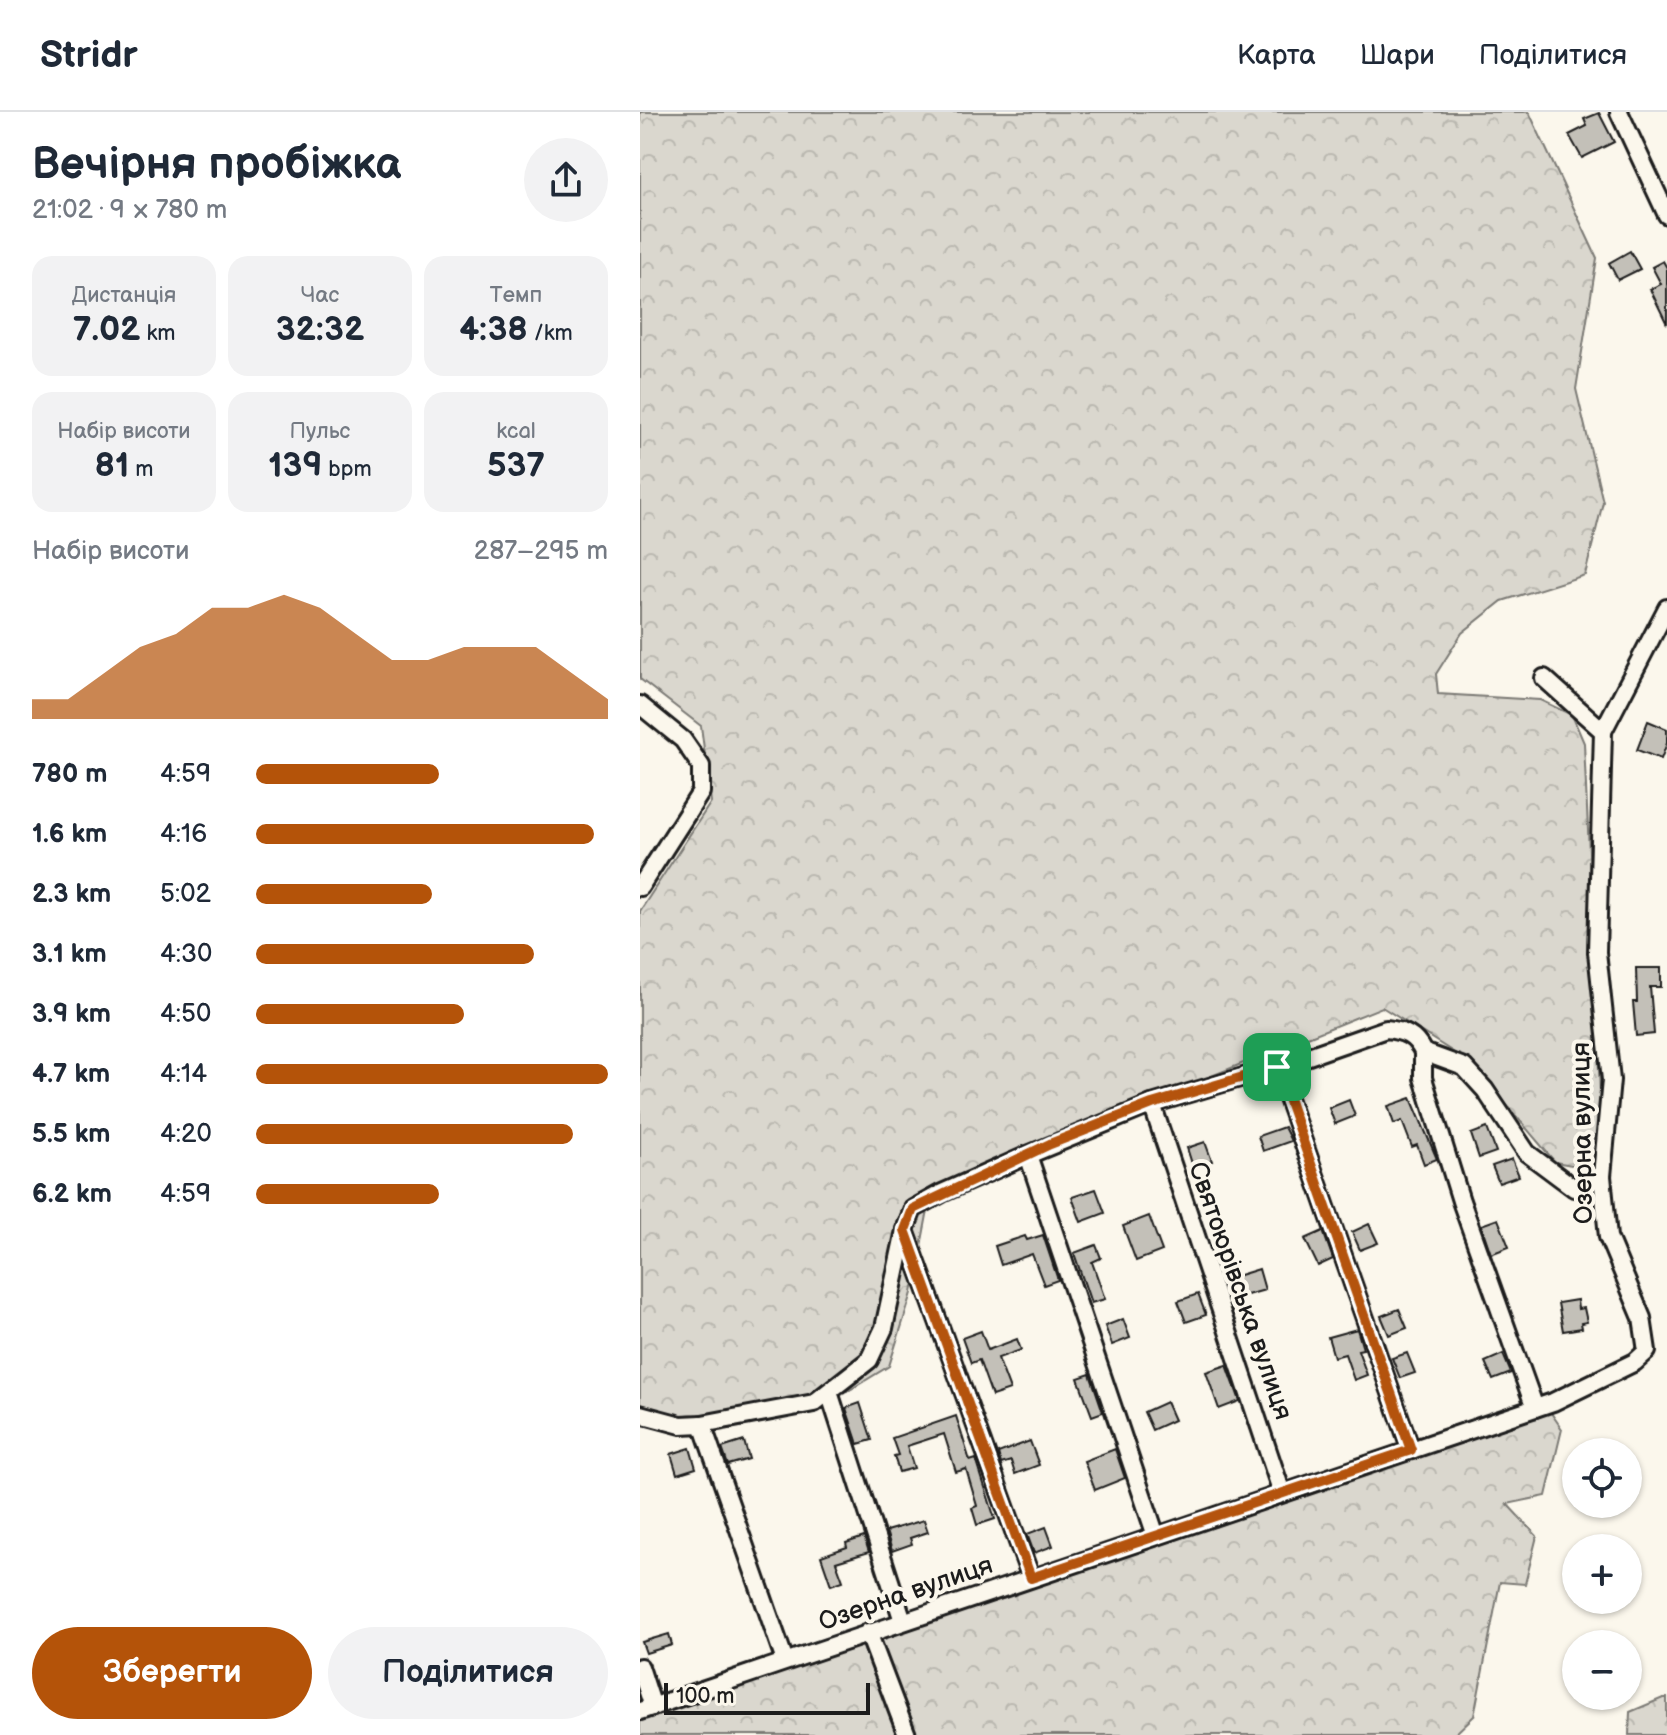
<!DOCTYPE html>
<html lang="uk">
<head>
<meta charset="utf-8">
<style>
  :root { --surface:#fff; --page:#f2f2f3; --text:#1f2937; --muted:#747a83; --line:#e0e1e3; --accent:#b45309 }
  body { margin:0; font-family:"Balsamiq Sans",sans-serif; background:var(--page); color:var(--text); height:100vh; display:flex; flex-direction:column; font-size:30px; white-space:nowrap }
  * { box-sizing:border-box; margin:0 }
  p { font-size:26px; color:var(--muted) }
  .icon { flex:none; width:44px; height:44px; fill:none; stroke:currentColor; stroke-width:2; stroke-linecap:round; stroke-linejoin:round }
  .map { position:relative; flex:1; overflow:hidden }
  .side { display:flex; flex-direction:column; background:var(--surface); width:640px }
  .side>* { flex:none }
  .fabs { position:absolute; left:922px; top:1326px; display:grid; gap:16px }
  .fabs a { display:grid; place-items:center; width:80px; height:80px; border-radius:50%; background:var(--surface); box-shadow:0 2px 6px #0004; font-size:40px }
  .scale { position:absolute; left:24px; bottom:20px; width:206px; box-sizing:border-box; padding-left:8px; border:4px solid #1c1c1c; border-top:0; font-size:22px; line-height:28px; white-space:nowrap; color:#1c1c1c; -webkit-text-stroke:6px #fbf7ec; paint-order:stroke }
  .pin { position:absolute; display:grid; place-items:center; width:68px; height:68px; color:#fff; margin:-34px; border-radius:16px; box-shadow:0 4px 12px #0006 }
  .round { display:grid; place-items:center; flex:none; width:84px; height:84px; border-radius:42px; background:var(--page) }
  .headline { display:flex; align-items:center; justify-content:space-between; height:136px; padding:0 32px }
  h1 { font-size:44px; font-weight:700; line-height:60px }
  .stats { display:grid; grid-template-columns:repeat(3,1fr); gap:12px; height:136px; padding:8px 32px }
  .stats div { display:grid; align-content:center; border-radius:20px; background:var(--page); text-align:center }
  .stats b { font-size:34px; font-weight:700 }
  .stats small { font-size:22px; font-weight:400 }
  .stats p { font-size:22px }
  .chart { height:224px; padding:16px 32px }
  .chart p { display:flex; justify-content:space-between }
  .chart svg { width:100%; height:144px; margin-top:8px; fill:var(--accent); opacity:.7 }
  .cta { display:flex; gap:16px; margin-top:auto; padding:16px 32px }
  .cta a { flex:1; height:92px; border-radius:48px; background:var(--accent); color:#fff; font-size:32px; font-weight:700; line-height:92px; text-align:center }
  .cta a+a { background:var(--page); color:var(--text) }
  ul { padding:0 32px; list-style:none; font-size:26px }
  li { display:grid; grid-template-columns:128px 96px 1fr; align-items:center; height:60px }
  li i { height:20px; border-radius:10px; background:var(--accent) }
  header { display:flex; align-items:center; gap:48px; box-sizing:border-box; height:112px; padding:0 40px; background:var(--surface); border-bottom:2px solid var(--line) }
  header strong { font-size:38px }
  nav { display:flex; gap:44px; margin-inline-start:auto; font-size:28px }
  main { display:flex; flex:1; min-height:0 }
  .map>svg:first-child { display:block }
  .forest { fill:url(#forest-crowns); stroke:#7b7a75; stroke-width:2 }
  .building { fill:#c3c0b8; stroke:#1c1c1c; stroke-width:2 }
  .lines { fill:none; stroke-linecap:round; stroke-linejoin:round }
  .minor-casing { stroke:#1c1c1c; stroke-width:22 }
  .minor { stroke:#fbf7ec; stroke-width:16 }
  .route-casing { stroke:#fff; stroke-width:16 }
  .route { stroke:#b45309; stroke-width:10 }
  .labels { text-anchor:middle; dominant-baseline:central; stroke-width:8; stroke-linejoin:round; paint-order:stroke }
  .street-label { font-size:26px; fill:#1c1c1c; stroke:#fbf7ec }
</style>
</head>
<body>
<header>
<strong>Stridr</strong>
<nav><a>Карта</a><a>Шари</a><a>Поділитися</a></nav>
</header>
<main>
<section class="side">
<div class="headline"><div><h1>Вечірня пробіжка</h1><p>21:02 · 9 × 780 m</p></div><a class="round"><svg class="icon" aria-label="share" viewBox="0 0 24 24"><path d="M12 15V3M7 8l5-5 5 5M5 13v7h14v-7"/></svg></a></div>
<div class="stats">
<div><p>Дистанція</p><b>7.02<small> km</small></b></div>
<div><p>Час</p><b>32:32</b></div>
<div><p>Темп</p><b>4:38<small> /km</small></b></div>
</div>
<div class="stats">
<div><p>Набір висоти</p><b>81<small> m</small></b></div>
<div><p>Пульс</p><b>139<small> bpm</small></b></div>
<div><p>kcal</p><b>537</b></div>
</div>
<div class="chart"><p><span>Набір висоти</span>287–295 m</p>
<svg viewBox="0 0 160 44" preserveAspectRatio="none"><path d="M0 44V38L10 38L20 30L30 22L40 18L50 10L60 10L70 6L80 10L90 18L100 26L110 26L120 22L130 22L140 22L150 30L160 38V44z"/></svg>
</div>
<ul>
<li><b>780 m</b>4:59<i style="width:52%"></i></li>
<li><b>1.6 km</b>4:16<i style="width:96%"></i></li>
<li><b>2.3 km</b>5:02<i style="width:50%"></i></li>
<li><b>3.1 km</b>4:30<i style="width:79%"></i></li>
<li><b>3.9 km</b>4:50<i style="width:59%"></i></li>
<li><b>4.7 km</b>4:14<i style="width:100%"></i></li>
<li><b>5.5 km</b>4:20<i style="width:90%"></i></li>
<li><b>6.2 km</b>4:59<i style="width:52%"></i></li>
</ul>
<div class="cta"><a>Зберегти</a><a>Поділитися</a></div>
</section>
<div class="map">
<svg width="1027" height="1623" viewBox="0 0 1027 1623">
  <defs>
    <pattern id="forest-crowns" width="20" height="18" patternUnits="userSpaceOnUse" patternTransform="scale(2)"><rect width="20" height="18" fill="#dad7ce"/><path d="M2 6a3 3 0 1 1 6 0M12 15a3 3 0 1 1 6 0" fill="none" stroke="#bab8b0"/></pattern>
  </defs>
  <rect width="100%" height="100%" fill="#fbf7ec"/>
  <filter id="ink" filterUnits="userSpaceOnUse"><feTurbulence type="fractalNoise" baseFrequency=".0125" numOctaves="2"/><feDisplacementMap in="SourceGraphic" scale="16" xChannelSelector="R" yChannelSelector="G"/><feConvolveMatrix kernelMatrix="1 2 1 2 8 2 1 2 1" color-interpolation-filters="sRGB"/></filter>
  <g filter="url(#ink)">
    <g class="forest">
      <polygon points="0,0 889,0 957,146 936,277 963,390 945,463 862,489 822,521 796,562 798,582 900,588 932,603 944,631 962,1024 943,1055 915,1050 832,952 742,895 292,1077 272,1181 249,1254 172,1301 37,1321 0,1309 0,799 71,690 61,614 0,567"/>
      <polygon points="909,1298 922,1317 906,1384 867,1392 897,1424 885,1472 860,1470 834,1604 814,1623 0,1623 0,1609 222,1530"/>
      <polygon points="1023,1586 1027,1586 1027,1623 989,1623 990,1600"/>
    </g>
    <g class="building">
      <polygon points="959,1 974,30 942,46 929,23 947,14 944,7"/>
      <polygon points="990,139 1000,157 978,168 969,151"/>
      <polygon points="1023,149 1027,156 1027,212 1010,177 1021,172 1012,155"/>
      <polygon points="1008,609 1027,617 1027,631 1021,647 997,638"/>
      <polygon points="996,856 1021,856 1021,875 1010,875 1014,922 996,924 993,890 997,890"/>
      <polygon points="771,986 797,1047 784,1052 777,1033 772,1035 762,1009 754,1012 748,994"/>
      <polygon points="709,988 715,1004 695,1012 689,996"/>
      <polygon points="644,1015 651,1029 623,1039 618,1024"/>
      <polygon points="847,1016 856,1040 839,1046 831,1022"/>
      <polygon points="565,1030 572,1049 553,1055 547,1036"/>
      <polygon points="872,1047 879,1064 859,1071 852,1054"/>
      <polygon points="456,1077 465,1101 441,1110 432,1085"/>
      <polygon points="509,1104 522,1139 496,1149 483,1114"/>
      <polygon points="858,1107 869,1135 851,1142 841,1113"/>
      <polygon points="729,1112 738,1131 720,1138 712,1120"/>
      <polygon points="683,1119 693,1147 678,1154 665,1127"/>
      <polygon points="403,1123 418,1168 404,1173 392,1142 361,1153 355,1134 385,1124 387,1128"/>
      <polygon points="456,1133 461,1146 452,1150 465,1187 451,1191 434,1141"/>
      <polygon points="619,1157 625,1178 596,1186 590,1166"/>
      <polygon points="558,1182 566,1203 546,1210 538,1189"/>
      <polygon points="937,1188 938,1197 944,1196 947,1210 941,1211 942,1216 923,1219 918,1191"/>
      <polygon points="759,1197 767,1216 749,1223 741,1204"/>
      <polygon points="483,1207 490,1226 472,1233 465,1214"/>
      <polygon points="717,1217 723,1237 718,1238 727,1263 714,1268 705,1242 694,1245 688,1225"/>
      <polygon points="341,1219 348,1238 377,1227 381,1238 358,1246 370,1278 352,1284 339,1248 331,1251 322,1226"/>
      <polygon points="767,1241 775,1261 760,1266 752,1246"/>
      <polygon points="863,1242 871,1261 853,1268 845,1250"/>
      <polygon points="587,1253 600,1289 579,1297 566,1260"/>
      <polygon points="450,1262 463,1300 452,1304 438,1266"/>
      <polygon points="526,1290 534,1308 512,1318 504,1300"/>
      <polygon points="220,1291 232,1328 218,1332 206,1296"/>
      <polygon points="316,1304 330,1349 336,1347 355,1407 337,1413 332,1396 337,1394 326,1357 316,1360 304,1322 267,1334 274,1356 259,1360 254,1344 258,1343 252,1326"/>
      <polygon points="104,1329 109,1347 88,1353 82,1336"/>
      <polygon points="390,1329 399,1353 375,1362 371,1349 361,1352 358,1341"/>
      <polygon points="50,1336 56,1356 37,1362 31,1342"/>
      <polygon points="475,1337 485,1366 455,1378 444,1349"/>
      <polygon points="284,1408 288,1420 270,1426 272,1432 252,1439 246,1419"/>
      <polygon points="406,1415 413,1434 394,1441 387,1422"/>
      <polygon points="224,1425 229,1440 196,1450 203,1469 191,1473 181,1444 207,1435 206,1431"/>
      <polygon points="29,1522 32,1533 6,1541 2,1530"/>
    </g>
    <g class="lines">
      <defs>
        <g id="minor">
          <polyline points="979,0 1027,103"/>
          <polyline points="0,593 43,628 61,654 61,680 0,775"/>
          <polyline points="963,619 1027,496"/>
          <polyline points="783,940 783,966 821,1089 895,1296"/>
          <polyline points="637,955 771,1338"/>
          <polyline points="512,992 642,1381"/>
          <polyline points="388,1043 302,1081 273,1097 265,1118 391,1466"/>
          <polyline points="189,1280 263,1509"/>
          <polyline points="0,1302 41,1313 62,1312 174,1291 229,1248 244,1216 265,1118"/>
          <polyline points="62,1312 145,1549"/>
          <path d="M 516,1424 L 388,1043 L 512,992 L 637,955 L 746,917 C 764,919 775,923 783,940 L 824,955 L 845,978 L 887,1041 L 934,1076 L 962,1064"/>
          <polyline points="228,1520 267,1623"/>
          <polyline points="0,1555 13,1595"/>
          <polyline points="0,1599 913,1290 995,1250 1007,1239 1002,1206 968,1125 962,1064 971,968 957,840 963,619 904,566"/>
        </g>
      </defs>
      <use href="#minor" class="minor-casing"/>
      <use href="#minor" class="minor"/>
    </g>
  </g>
  <g class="lines" filter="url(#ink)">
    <defs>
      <polygon id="route" points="637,955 771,1338 391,1466 265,1118 273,1097 410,1032 512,992"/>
    </defs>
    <use href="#route" class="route-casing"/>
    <use href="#route" class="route"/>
  </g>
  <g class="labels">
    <g class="street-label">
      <text transform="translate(943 1021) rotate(-91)">Озерна вулиця</text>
      <text transform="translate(600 1179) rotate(71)">Святоюрівська вулиця</text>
      <text transform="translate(266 1482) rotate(-19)">Озерна вулиця</text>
    </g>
  </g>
</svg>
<div class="fabs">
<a><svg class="icon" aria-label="locate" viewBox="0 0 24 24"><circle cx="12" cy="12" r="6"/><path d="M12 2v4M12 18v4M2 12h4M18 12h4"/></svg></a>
<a>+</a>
<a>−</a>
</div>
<div class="scale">100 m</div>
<div class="pin" style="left:637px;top:955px;background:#1e9e55"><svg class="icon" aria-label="arrive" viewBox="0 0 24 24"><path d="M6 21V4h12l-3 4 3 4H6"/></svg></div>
</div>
</main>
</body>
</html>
